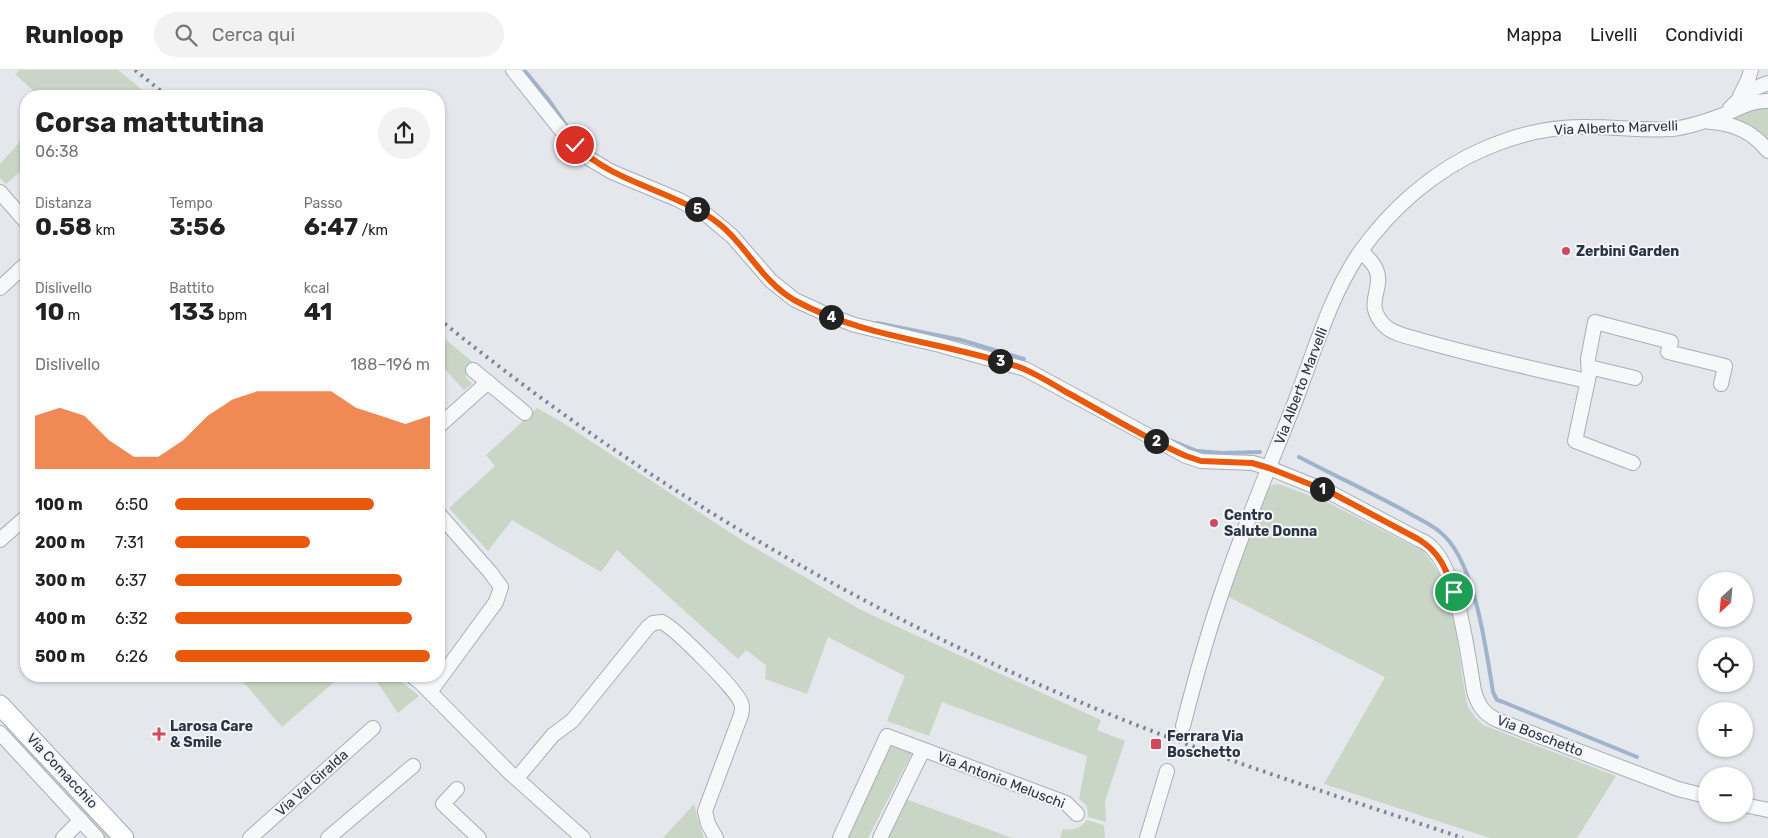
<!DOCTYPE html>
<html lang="it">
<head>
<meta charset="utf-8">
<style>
  :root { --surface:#fff; --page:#f2f2f2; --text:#222; --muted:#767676; --line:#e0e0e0; --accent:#ea580c }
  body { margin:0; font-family:Rubik,sans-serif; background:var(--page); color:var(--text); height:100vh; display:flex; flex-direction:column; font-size:19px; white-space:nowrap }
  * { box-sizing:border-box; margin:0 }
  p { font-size:16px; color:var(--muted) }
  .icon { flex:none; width:28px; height:28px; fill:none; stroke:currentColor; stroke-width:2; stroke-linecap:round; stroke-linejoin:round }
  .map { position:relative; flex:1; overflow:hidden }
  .sheet { position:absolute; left:20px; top:20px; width:425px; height:592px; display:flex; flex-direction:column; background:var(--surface); border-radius:20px; box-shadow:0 1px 4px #0004 }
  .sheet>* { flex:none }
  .needle { width:32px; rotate:206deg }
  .fabs { position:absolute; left:1698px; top:502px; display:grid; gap:10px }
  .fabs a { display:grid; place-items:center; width:55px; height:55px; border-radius:50%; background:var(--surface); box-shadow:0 1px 4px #0004; font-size:25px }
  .pin { position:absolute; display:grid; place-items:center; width:42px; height:42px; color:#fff; margin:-21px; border:2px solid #fff; border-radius:50%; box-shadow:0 1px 5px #0007 }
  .km { position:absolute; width:25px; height:25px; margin:-12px; border-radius:50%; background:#222; color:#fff; font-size:14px; line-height:25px; text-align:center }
  .round { display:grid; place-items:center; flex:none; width:52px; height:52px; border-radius:26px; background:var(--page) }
  .headline { display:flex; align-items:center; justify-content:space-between; height:85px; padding:0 15px }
  h1 { font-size:28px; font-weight:700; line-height:38px }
  .metrics { display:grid; grid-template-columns:repeat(3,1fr); gap:8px; height:85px; padding:5px 15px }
  .metrics div { display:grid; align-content:center }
  .metrics b { font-size:25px; font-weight:700 }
  .metrics small { font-size:14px; font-weight:400 }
  .metrics p { font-size:14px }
  .chart { height:140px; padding:10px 15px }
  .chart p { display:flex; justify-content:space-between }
  .chart svg { width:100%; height:90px; margin-top:5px; fill:var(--accent); opacity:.7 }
  ul { padding:0 15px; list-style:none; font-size:16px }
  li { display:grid; grid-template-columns:80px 60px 1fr; align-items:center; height:38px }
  li i { height:12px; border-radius:6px; background:var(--accent) }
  header { display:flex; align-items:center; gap:30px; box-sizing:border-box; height:70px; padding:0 25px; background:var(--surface); border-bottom:1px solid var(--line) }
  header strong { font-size:24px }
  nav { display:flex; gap:28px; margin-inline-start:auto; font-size:18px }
  .search { width:350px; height:45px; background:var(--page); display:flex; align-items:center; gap:12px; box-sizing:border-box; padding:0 18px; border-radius:28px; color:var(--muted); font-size:19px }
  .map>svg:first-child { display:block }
  .green { fill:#c9d6c5 }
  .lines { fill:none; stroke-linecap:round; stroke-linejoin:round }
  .stream { stroke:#9fb4cc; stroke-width:4 }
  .minor-casing { stroke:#a9aeb7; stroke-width:16 }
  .major-casing { stroke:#a3abb8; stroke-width:21 }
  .minor { stroke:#f7f8fa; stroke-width:14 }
  .major { stroke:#fff; stroke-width:19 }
  .rail { stroke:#7d8696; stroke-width:4; stroke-dasharray:2.5 5; stroke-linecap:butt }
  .route-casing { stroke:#fff; stroke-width:10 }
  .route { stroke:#ea580c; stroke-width:6 }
  .poi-dot { fill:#d1495b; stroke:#f4f6f9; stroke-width:2 }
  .labels { text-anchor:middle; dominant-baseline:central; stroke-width:4; stroke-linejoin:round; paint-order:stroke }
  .street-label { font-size:14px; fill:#2b3445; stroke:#f4f6f9 }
  .poi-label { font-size:14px; font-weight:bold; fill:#2b3445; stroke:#f4f6f9; text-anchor:start }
</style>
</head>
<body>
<header>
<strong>Runloop</strong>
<div class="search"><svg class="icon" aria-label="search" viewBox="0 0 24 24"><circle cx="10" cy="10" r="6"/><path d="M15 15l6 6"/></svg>Cerca qui</div>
<nav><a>Mappa</a><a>Livelli</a><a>Condividi</a></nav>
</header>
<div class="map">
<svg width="1768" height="768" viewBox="0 0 1768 768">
  <rect width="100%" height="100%" fill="#e4e7ec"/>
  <g class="green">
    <polygon points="20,0 118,0 150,26 39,26 15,4"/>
    <polygon points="1768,36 1768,74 1728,51 1749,40"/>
    <polygon points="26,65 26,96 6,114 0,108 0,94"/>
    <polygon points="439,264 474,293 465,306 472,314 464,320 439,293"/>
    <polygon points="537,338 560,351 743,471 861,540 1101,650 1097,660 1125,671 1105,731 1106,752 1088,747 1087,736 1079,729 1087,686 942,632 929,666 887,651 905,606 828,567 807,624 765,609 766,595 746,580 738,589 617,480 601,502 512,450 488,481 449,438 495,396 486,385"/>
    <path d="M 1278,414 L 1327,432 L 1423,481 C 1458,519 1457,588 1468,637 L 1475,647 L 1483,655 L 1616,706 L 1577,768 L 1490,768 L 1324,714 L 1385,607 L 1227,526 L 1233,505 L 1266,421 L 1272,415 Z"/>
    <polygon points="238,606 341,606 282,657"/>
    <polygon points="373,606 395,606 419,626 398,643"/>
    <polygon points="17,660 118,768 106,768 10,666"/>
    <polygon points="888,675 912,683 868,768 845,768"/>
    <polygon points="903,728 1012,768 885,768"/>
    <polygon points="694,734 700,757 704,768 663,768"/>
    <path d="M 1087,750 L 1104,755 L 1105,768 L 1060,768 L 1063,759 C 1074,761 1080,758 1087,750 Z"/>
  </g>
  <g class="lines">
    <g class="stream">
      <polyline points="524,0 548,29 572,64"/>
      <polyline points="877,253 961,270 1024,289"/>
      <polyline points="1172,371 1197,381 1222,383 1260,382"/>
      <path d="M 1299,387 C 1337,407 1377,425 1414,446 C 1423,451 1433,456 1440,462 C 1475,489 1486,580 1493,622 L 1497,630 L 1503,632 L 1637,687"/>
    </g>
    <defs>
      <g id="minor">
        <path d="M 513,0 L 565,65 L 590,89 L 612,102 L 679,130 L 708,146 L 732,166 L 771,211 L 795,230 L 828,245 L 855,255 L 940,275 L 1025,299 L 1186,386 L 1201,391 L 1253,393 L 1269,398 L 1331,423 L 1418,469 C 1423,471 1428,474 1431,477 C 1458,502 1468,586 1474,621 C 1478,635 1484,644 1497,650 L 1678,719 L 1706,726"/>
        <polyline points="1740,26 1748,10 1751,0"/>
        <polyline points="1730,38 1748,21 1768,13"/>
        <path d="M 1710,52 C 1734,53 1753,62 1768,81"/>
        <polyline points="0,122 26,152"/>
        <path d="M 1361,181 C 1367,187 1375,194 1377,202 C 1383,221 1363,234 1385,256 C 1393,264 1409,267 1420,270 C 1475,286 1531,298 1587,311"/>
        <polyline points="0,218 26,194"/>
        <polyline points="1589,297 1635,308"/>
        <polyline points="473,300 525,343"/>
        <polyline points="439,356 488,312"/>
        <polyline points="1633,393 1575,371 1589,305 1588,289 1595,252 1671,272 1668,282 1725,296 1721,314"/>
        <polyline points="0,470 26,447"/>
        <polyline points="412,606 421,613 509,702 583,768"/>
        <polyline points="430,622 496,532 501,517 490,502 439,444"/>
        <path d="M 1183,656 C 1195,609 1208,562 1224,516 C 1245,454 1271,393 1295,332 C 1314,283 1329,229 1358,185 C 1390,139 1434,100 1486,78 C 1518,64 1554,56 1589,57 C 1617,57 1644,61 1672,59 C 1689,57 1707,51 1723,45 C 1738,39 1751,30 1768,31"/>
        <polyline points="0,663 97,768"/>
        <path d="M 517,708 L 553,665 L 572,651 L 648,557 L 653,553 L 662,552 C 676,559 737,620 741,633 C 743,637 742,641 741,645 L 705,741 L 708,754 L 716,768"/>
        <polyline points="457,719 443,734 479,768"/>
        <polyline points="1744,735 1768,740"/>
        <polyline points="63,768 81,750"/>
        <polyline points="250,768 373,658"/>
        <polyline points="328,768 413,696"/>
        <polyline points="840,768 887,666 1066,733 1077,744"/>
        <polyline points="880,768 923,680"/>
        <polyline points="1147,768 1167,701"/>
      </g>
      <polyline id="major" points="0,635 124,768"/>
    </defs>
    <use href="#minor" class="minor-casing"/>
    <use href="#major" class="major-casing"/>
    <use href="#minor" class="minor"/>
    <use href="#major" class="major"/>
    <g class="rail">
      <polyline points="135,0 167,26"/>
      <path d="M 439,249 C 633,407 850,536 1080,632 C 1205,685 1335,725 1463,768"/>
    </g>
  </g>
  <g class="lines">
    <defs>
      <path id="route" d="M 575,75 C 612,111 665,119 708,146 C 743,167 758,209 794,230 C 863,268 945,272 1019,297 C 1035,303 1051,313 1066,322 C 1105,343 1144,368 1186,386 L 1201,391 L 1252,393 L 1269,398 L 1332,423 L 1418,469 C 1440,482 1446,499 1454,522"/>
    </defs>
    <use href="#route" class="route-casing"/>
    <use href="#route" class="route"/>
  </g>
  <g class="poi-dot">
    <circle cx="1566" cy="181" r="5"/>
    <circle cx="1214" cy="453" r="5"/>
    <path d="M156.5 656.5h5v5h5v5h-5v5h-5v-5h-5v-5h5z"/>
    <rect x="1150" y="668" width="12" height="12" rx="2.5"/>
  </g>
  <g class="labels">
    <g class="street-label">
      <text transform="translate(1616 58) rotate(-2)">Via Alberto Marvelli</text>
      <text transform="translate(1301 316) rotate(-69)">Via Alberto Marvelli</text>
      <text transform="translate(1540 666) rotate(21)">Via Boschetto</text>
      <text transform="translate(62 701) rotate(47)">Via Comacchio</text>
      <text transform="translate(1001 710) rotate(21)">Via Antonio Meluschi</text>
      <text transform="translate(312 713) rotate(-42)">Via Val Giralda</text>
    </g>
    <g class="poi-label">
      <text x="1576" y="181">Zerbini Garden</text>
      <text x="1224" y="445">Centro<tspan x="1224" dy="16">Salute Donna</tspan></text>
      <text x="170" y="656">Larosa Care<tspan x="170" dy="16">&amp; Smile</tspan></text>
      <text x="1167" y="666">Ferrara Via<tspan x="1167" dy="16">Boschetto</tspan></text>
    </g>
  </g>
</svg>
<div class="fabs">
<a><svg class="needle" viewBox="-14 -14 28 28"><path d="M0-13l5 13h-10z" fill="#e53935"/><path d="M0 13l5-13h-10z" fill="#767676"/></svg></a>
<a><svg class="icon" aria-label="locate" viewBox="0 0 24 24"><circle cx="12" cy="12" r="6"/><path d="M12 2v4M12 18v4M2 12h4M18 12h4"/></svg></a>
<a>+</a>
<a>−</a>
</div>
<div class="pin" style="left:1454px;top:522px;background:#1e9e55"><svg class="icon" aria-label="arrive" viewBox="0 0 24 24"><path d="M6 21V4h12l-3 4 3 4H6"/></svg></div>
<div class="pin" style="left:575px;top:75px;background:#d93025"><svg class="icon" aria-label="check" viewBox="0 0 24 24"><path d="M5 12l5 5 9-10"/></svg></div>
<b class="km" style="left:1322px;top:419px">1</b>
<b class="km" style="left:1156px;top:371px">2</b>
<b class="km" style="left:1000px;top:291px">3</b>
<b class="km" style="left:831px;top:247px">4</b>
<b class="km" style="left:697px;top:139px">5</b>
<section class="sheet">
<div class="headline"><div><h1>Corsa mattutina</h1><p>06:38</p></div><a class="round"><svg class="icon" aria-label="share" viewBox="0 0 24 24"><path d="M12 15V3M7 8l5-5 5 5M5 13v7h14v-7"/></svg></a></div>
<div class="metrics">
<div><p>Distanza</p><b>0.58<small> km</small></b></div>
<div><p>Tempo</p><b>3:56</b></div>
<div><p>Passo</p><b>6:47<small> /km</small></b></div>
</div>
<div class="metrics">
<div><p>Dislivello</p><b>10<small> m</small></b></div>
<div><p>Battito</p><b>133<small> bpm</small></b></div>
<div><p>kcal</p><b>41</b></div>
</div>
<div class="chart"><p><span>Dislivello</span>188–196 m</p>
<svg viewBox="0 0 160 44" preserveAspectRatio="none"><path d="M0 44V18L10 14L20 18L30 30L40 38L50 38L60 30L70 18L80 10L90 6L100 6L110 6L120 6L130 14L140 18L150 22L160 18V44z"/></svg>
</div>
<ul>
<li><b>100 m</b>6:50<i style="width:78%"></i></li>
<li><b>200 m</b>7:31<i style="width:53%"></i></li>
<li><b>300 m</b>6:37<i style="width:89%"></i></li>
<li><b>400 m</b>6:32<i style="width:93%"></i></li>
<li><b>500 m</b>6:26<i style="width:100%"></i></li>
</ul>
</section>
</div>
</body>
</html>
